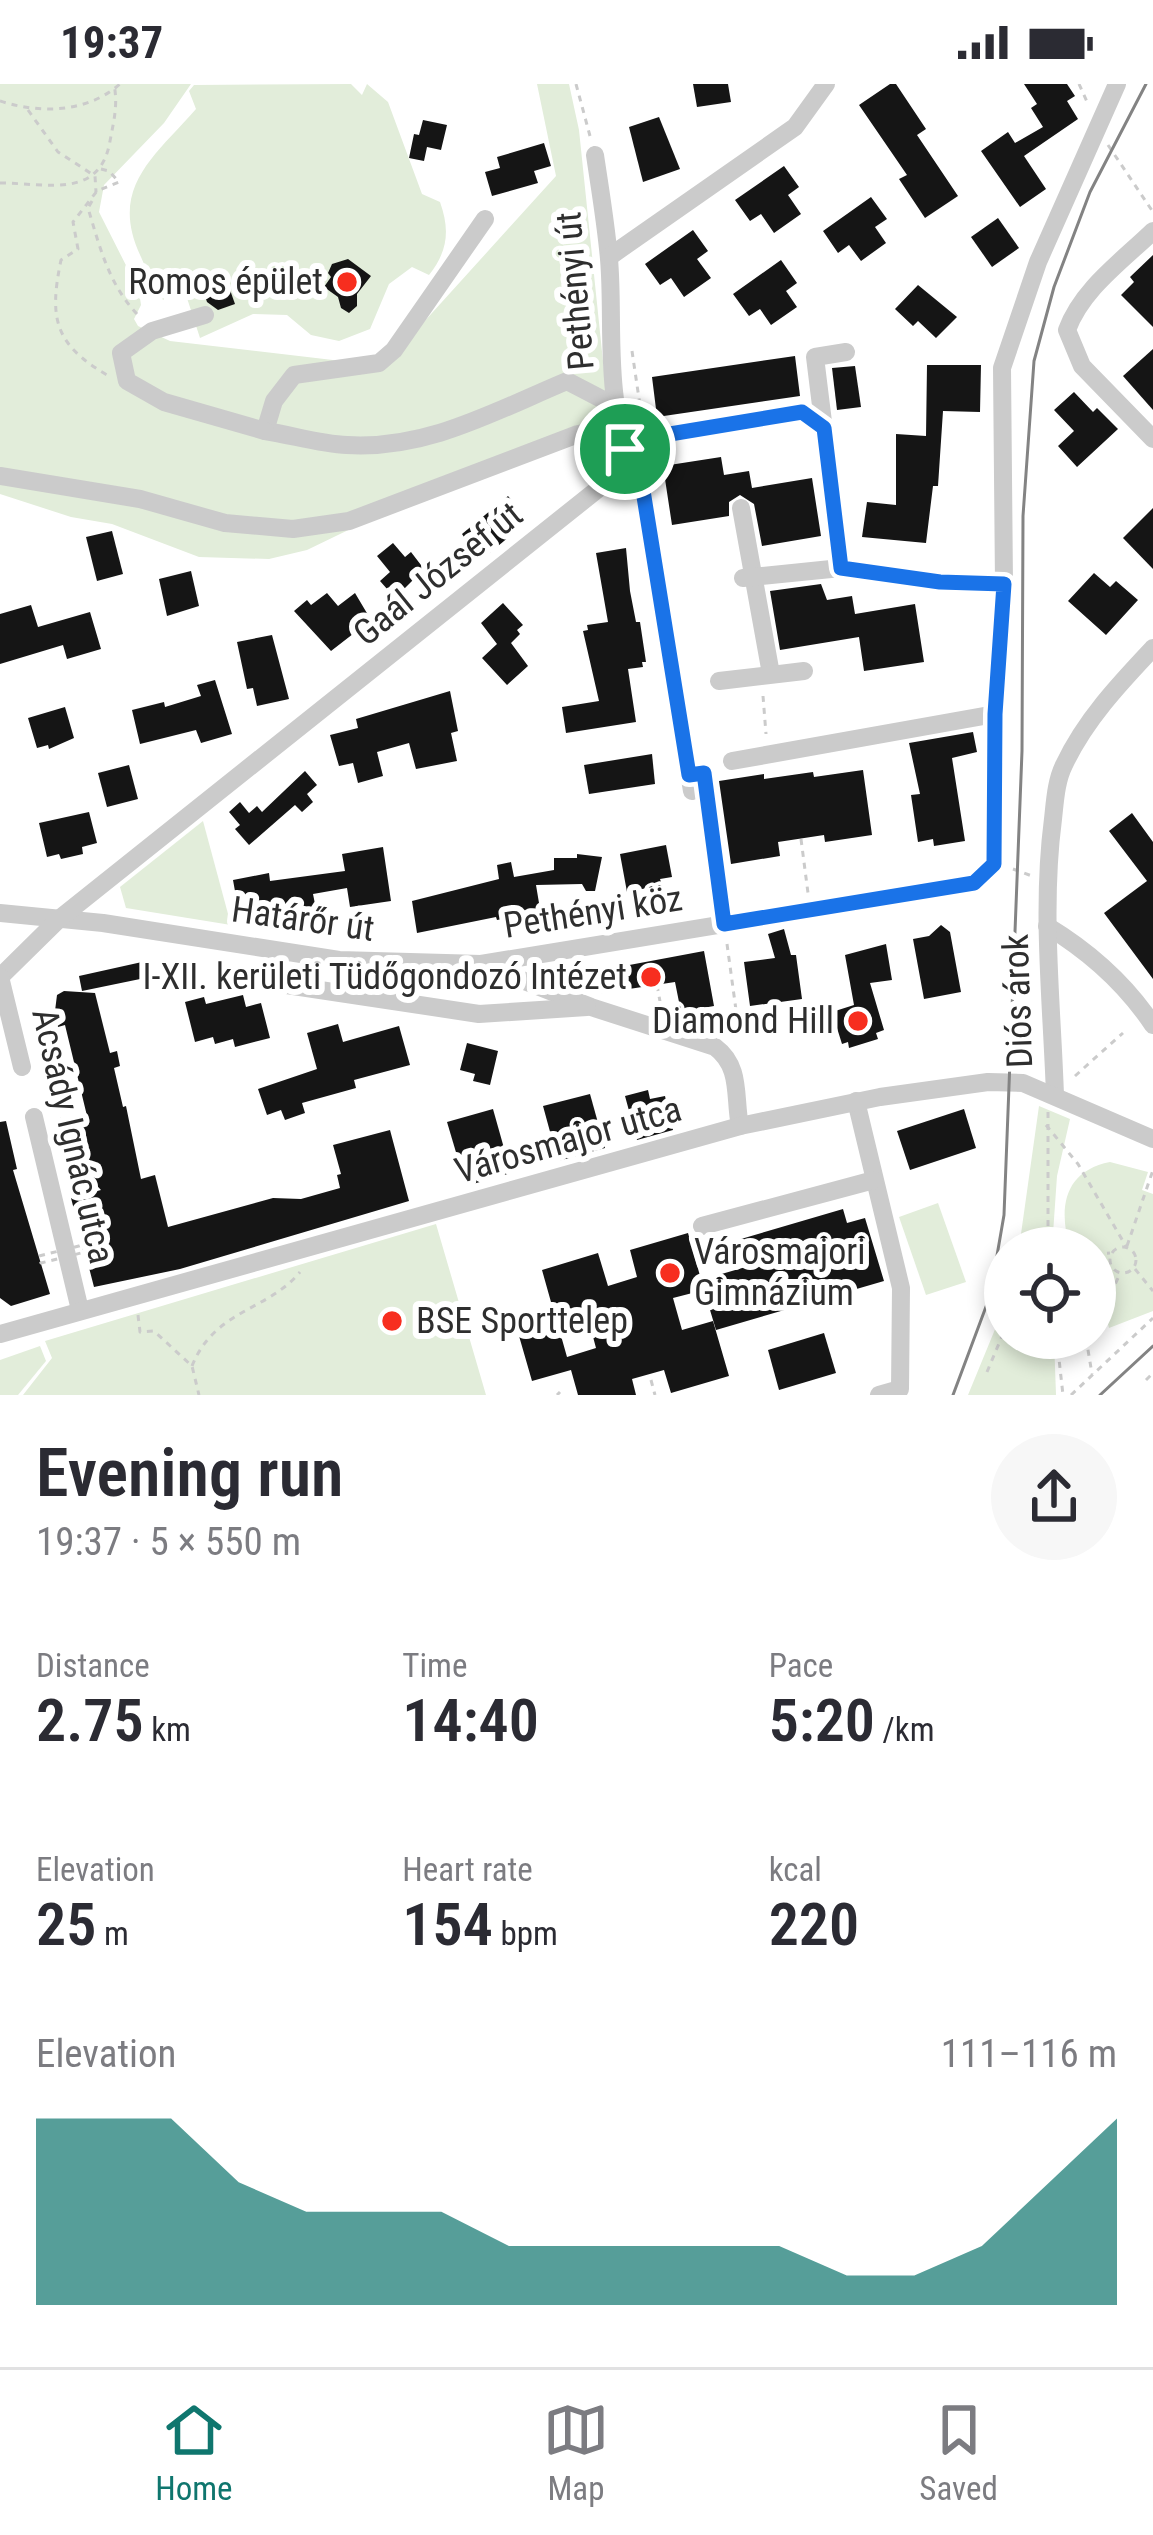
<!DOCTYPE html>
<html lang="en">
<head>
<meta charset="utf-8">
<style>
  :root { --surface:#fff; --page:#f7f7f7; --text:#2b2b33; --muted:#7c7c81; --line:#e1e1e2; --accent:#0f766e }
  body { margin:0; font-family:"Roboto Condensed",sans-serif; background:var(--page); color:var(--text); height:100vh; display:flex; flex-direction:column; font-size:45px; white-space:nowrap }
  * { box-sizing:border-box; margin:0 }
  p { font-size:39px; color:var(--muted) }
  .icon { flex:none; width:66px; height:66px; fill:none; stroke:currentColor; stroke-width:2; stroke-linecap:round; stroke-linejoin:round }
  .map { position:relative; height:1311px; overflow:hidden }
  .sheet { display:flex; flex-direction:column; background:var(--surface); flex:1 }
  .sheet>* { flex:none }
  .buttons { position:absolute; left:984px; top:1143px; display:grid; gap:24px }
  .buttons a { display:grid; place-items:center; width:132px; height:132px; border-radius:50%; background:var(--surface); box-shadow:0 6px 18px #0003; font-size:60px }
  .pin { position:absolute; display:grid; place-items:center; width:102px; height:102px; color:#fff; margin:-51px; border:6px solid #fff; border-radius:50%; box-shadow:0 3px 12px #0007 }
  .round { display:grid; place-items:center; flex:none; width:126px; height:126px; border-radius:63px; background:var(--page) }
  .head { display:flex; align-items:center; justify-content:space-between; height:204px; padding:0 36px }
  h1 { font-size:66px; font-weight:600; line-height:90px }
  .metrics { display:grid; grid-template-columns:repeat(3,1fr); gap:18px; height:204px; padding:12px 36px }
  .metrics div { display:grid; align-content:center }
  .metrics b { font-size:60px; font-weight:600 }
  .metrics small { font-size:33px; font-weight:400 }
  .metrics p { font-size:33px }
  .chart { height:336px; padding:24px 36px }
  .chart p { display:flex; justify-content:space-between }
  .chart svg { width:100%; height:216px; margin-top:12px; fill:var(--accent); opacity:.7 }
  .status { display:flex; justify-content:space-between; align-items:center; height:84px; padding:0 60px; background:var(--surface); direction:ltr }
  .status svg { height:33px; fill:currentColor }
  .dock { display:flex; justify-content:space-around; align-items:center; height:168px; border-top:3px solid var(--line); background:var(--surface); font-size:33px; color:var(--muted) }
  .dock a { display:grid; justify-items:center; gap:6px }
  .dock .selected { color:var(--accent) }
  .map>svg:first-child { display:block }
  .green { fill:#e2edda }
  .building { fill:#151515 }
  .lines { fill:none; stroke-linecap:round; stroke-linejoin:round }
  .path { stroke:#cbcbcb; stroke-width:3; stroke-dasharray:6 6; stroke-linecap:butt }
  .minor { stroke:#cbcbcb; stroke-width:18 }
  .tram { stroke:#838383; stroke-width:3 }
  .route-casing { stroke:#fff; stroke-width:24 }
  .route { stroke:#1a73e8; stroke-width:15 }
  .poi-dot { fill:#f72e1f; stroke:#fff; stroke-width:4.5 }
  .labels { text-anchor:middle; dominant-baseline:central; stroke-width:12; stroke-linejoin:round; paint-order:stroke }
  .poi-label { font-size:36px; fill:#2e2e2e; stroke:#fff; text-anchor:end }
  .street-label { font-size:36px; fill:#2e2e2e; stroke:#fff }
</style>
</head>
<body>
<div class="status"><b>19:37</b><svg viewBox="0 0 49 12"><path d="M0 12V9h3v3zM5 12V6h3v6zM10 12V3h3v9zM15 12V0h3v12zM26 1h20v11H26zM47 4h2v5h-2z"/></svg></div>
<div class="map">
<svg width="1153" height="1311" viewBox="0 0 1153 1311">
  <rect width="100%" height="100%" fill="#fff"/>
  <g class="green">
    <polygon points="0,0 191,0 164,39 104,101 99,128 139,207 141,221 134,235 138,242 170,257 384,282 556,92 537,0 569,0 579,46 609,335 491,377 307,466 269,475 199,473 112,440 71,433 0,410"/>
    <path d="M 351,0 L 362,11 L 367,0 L 388,18 L 422,110 L 440,118 C 450,146 448,167 429,191 L 412,183 L 389,200 L 370,245 L 339,257 L 311,251 L 287,231 L 253,230 L 200,254 L 186,211 L 175,191 L 174,207 L 163,216 C 156,201 147,188 141,173 C 108,104 154,73 196,25 L 189,7 L 194,1 Z"/>
    <polygon points="203,737 231,841 126,824 120,803"/>
    <polygon points="1039,1022 1070,1035 1057,1092 1052,1164 1019,1164"/>
    <path d="M 1110,1078 L 1148,1088 L 1142,1106 L 1153,1110 L 1153,1227 L 1109,1244 L 1106,1232 L 1095,1230 L 1095,1164 L 1070,1164 C 1058,1124 1064,1087 1110,1078 Z"/>
    <polygon points="938,1119 966,1198 926,1211 899,1133"/>
    <polygon points="436,1140 486,1311 23,1311 52,1274 45,1257"/>
    <polygon points="1005,1221 1005,1254 1054,1254 1056,1311 968,1311"/>
    <polygon points="40,1262 46,1277 18,1311 0,1311 0,1276"/>
  </g>
  <g class="building">
    <polygon points="693,0 728,0 731,18 697,23"/>
    <polygon points="890,0 896,0 926,45 917,51 958,112 925,134 899,95 907,91 859,21"/>
    <polygon points="1024,0 1067,0 1075,12 1067,17 1078,35 1024,72 1046,105 1020,123 981,67 1008,48 1015,59 1043,43 1031,24 1037,20"/>
    <polygon points="659,33 680,85 643,98 629,43"/>
    <polygon points="423,36 447,41 441,66 427,63 424,77 409,74 414,50 419,51"/>
    <polygon points="544,59 551,82 534,87 538,99 492,112 485,88 500,84 497,73"/>
    <polygon points="784,82 799,103 788,111 801,130 774,149 761,130 750,137 735,116"/>
    <polygon points="871,113 887,135 875,143 886,159 861,177 849,161 838,169 823,147"/>
    <polygon points="998,134 1019,164 992,183 971,153"/>
    <polygon points="693,146 708,167 697,175 711,194 684,213 671,194 660,201 645,180"/>
    <polygon points="1153,171 1153,243 1121,211 1134,198 1130,193"/>
    <polygon points="348,175 371,192 357,210 357,222 349,229 341,224 338,213 324,203 331,193 328,189 332,180"/>
    <polygon points="781,176 797,199 786,207 797,223 771,241 760,225 749,232 733,210"/>
    <polygon points="224,189 235,220 218,226 207,218 200,197"/>
    <polygon points="918,201 957,233 936,254 918,237 913,242 895,225"/>
    <polygon points="1153,265 1153,326 1123,292"/>
    <polygon points="795,272 800,312 657,333 652,293"/>
    <polygon points="927,281 981,281 980,328 943,327 938,402 933,402 926,459 862,453 867,418 896,421 896,350 926,352"/>
    <polygon points="855,282 861,323 837,326 832,284"/>
    <polygon points="1074,308 1093,328 1097,324 1118,345 1077,383 1058,362 1074,347 1054,326"/>
    <polygon points="721,373 724,391 749,387 752,404 812,394 821,452 762,462 754,420 740,411 729,418 729,432 672,441 663,382"/>
    <polygon points="508,412 528,437 480,477 462,450"/>
    <polygon points="1153,424 1153,485 1123,454"/>
    <polygon points="112,447 123,490 97,497 86,453"/>
    <polygon points="393,459 405,473 411,468 424,485 395,514 380,497 390,488 377,472"/>
    <polygon points="626,464 630,507 636,538 640,538 646,578 642,578 643,583 628,585 636,638 566,649 562,623 599,617 583,547 588,546 587,541 608,538 596,469"/>
    <polygon points="191,487 199,522 167,532 159,495"/>
    <polygon points="1094,489 1110,503 1116,497 1138,516 1106,551 1068,517"/>
    <polygon points="821,500 827,516 852,512 855,530 915,520 924,578 864,587 859,553 780,566 770,507"/>
    <polygon points="327,509 338,522 355,509 371,536 331,567 294,527 307,516 311,521"/>
    <polygon points="503,519 523,541 517,546 520,550 511,559 528,582 507,601 482,574 497,560 481,539"/>
    <polygon points="31,521 38,543 90,528 101,565 67,575 63,561 0,580 0,530"/>
    <polygon points="272,551 289,615 257,622 253,604 247,605 237,558"/>
    <polygon points="215,596 232,650 201,659 196,646 140,660 132,626 164,618 165,623 201,612 197,601"/>
    <polygon points="450,607 458,647 451,649 457,677 416,685 409,659 377,668 383,692 358,699 353,679 339,682 330,651 358,644 356,635"/>
    <polygon points="65,623 74,654 49,665 48,661 37,664 28,634"/>
    <polygon points="973,648 977,668 952,674 965,757 934,762 933,755 918,758 911,711 920,710 909,659"/>
    <polygon points="652,670 655,700 589,710 584,681"/>
    <polygon points="129,681 138,715 107,723 98,689"/>
    <polygon points="863,686 872,751 825,758 824,751 778,758 780,772 731,780 719,697 764,690 764,695 813,688 814,693"/>
    <polygon points="305,687 317,701 307,710 313,718 302,728 295,721 249,761 235,745 240,741 229,728 240,718 249,729 257,722 262,728"/>
    <polygon points="89,728 97,759 82,763 83,770 61,775 59,770 47,773 39,739"/>
    <polygon points="1132,729 1153,758 1153,895 1104,829 1147,797 1109,747"/>
    <polygon points="666,761 672,793 660,795 662,801 627,808 620,770"/>
    <polygon points="383,763 391,817 350,823 347,804 313,810 318,835 295,839 291,819 269,823 268,818 238,824 233,796 269,789 270,797 345,787 342,770"/>
    <polygon points="577,770 602,773 595,807 586,807 582,800 536,801 540,825 531,830 497,836 496,833 417,849 412,817 499,795 497,781 511,778 514,793 554,786 554,774 577,774"/>
    <polygon points="941,841 950,848 961,908 924,915 913,855 929,852"/>
    <polygon points="784,845 791,871 796,871 802,915 750,922 744,878 775,874 768,850"/>
    <polygon points="886,860 892,896 870,899 884,946 876,949 878,955 849,964 848,958 842,960 832,928 854,921 845,871"/>
    <polygon points="704,867 714,922 681,928 675,898 596,910 592,888"/>
    <polygon points="142,878 145,894 82,907 79,892"/>
    <polygon points="64,907 95,909 110,969 117,967 120,982 114,984 123,1023 126,1022 141,1095 155,1091 168,1143 273,1114 301,1115 340,1104 337,1091 341,1090 333,1061 390,1046 409,1117 180,1185 94,1203 71,1114 101,1106 81,1085 79,1073 72,1067 70,1060 82,1051 60,1033 88,1036 65,941 58,943 55,927 57,911"/>
    <polygon points="243,911 246,923 261,919 270,954 235,963 233,955 215,960 213,953 195,958 185,918 204,913 206,920"/>
    <polygon points="338,940 343,958 399,942 410,981 354,996 356,1004 302,1019 305,1029 285,1036 281,1026 267,1031 258,1005 317,985 307,949"/>
    <polygon points="467,959 498,967 490,1001 473,997 475,990 460,986"/>
    <polygon points="648,1006 650,1015 665,1012 667,1021 673,1019 678,1038 672,1040 673,1046 637,1056 625,1012"/>
    <polygon points="590,1010 605,1064 558,1077 543,1022"/>
    <polygon points="493,1025 511,1089 466,1102 447,1038"/>
    <polygon points="964,1025 976,1064 910,1086 897,1047"/>
    <polygon points="6,1037 17,1085 13,1086 50,1210 11,1222 0,1214 0,1038"/>
    <polygon points="843,1125 847,1139 865,1134 884,1197 716,1246 701,1196 749,1182 741,1155"/>
    <polygon points="688,1149 704,1206 673,1214 682,1246 713,1237 729,1292 671,1309 664,1286 632,1295 636,1311 578,1311 571,1286 532,1297 517,1245 556,1234 567,1273 596,1264 588,1234 558,1243 542,1186 598,1169 608,1202 637,1193 630,1166"/>
    <polygon points="824,1249 836,1289 779,1306 768,1266"/>
  </g>
  <g class="lines">
    <g class="path">
      <polyline points="576,0 590,52"/>
      <polyline points="1079,0 1088,20"/>
      <path d="M 0,17 C 40,30 87,29 120,0"/>
      <polyline points="28,26 58,68 95,92 96,108"/>
      <polyline points="1108,61 1153,128"/>
      <path d="M 101,85 L 109,87 L 119,98 L 97,107 L 73,138 L 78,165 L 61,176 C 49,234 54,260 107,291"/>
      <path d="M 0,99 C 47,99 100,116 110,57 C 114,36 118,21 114,0"/>
      <path d="M 92,117 L 88,124 C 100,164 109,201 138,231"/>
      <polyline points="632,267 642,335"/>
      <polyline points="763,612 766,650"/>
      <polyline points="707,717 721,821"/>
      <polyline points="801,755 808,809"/>
      <polyline points="1013,785 1032,792"/>
      <polyline points="727,860 739,948"/>
      <polyline points="657,901 661,923"/>
      <polyline points="1075,992 1123,949"/>
      <polyline points="1048,1028 1048,1164"/>
      <polyline points="1046,1041 1078,1080 1127,1164"/>
      <polygon points="83,1161 85,1168 41,1179 39,1172"/>
      <polyline points="1127,1162 1153,1086"/>
      <circle cx="1123" cy="1176" r="13"/>
      <polyline points="1095,1170 1110,1169"/>
      <polyline points="1135,1185 1153,1207"/>
      <polyline points="138,1231 140,1248 154,1247 192,1282 199,1311"/>
      <polyline points="1095,1243 1119,1192"/>
      <polyline points="1086,1254 1092,1290"/>
      <polyline points="1058,1266 1063,1311"/>
      <path d="M 192,1282 C 215,1225 268,1227 300,1188"/>
      <polyline points="987,1288 1005,1245"/>
      <polyline points="651,1296 655,1311"/>
      <polyline points="1146,1296 1153,1289"/>
      <polyline points="557,1311 560,1308"/>
      <polyline points="1071,1311 1153,1234"/>
    </g>
    <g class="minor">
      <path d="M 595,71 C 600,105 606,140 609,175 C 615,243 601,329 640,388 L 692,707"/>
      <path d="M 485,135 L 394,266 L 379,279 L 294,291 L 274,317 L 265,347 C 292,351 320,360 347,361 C 427,366 495,327 567,297 L 617,323"/>
      <path d="M 1153,147 C 1122,177 1082,205 1067,246 L 1082,282 L 1153,355"/>
      <polyline points="609,173 795,43 826,0"/>
      <polyline points="205,231 152,247 121,269 127,297 164,318 265,347"/>
      <polyline points="625,365 658,352 802,328 824,344"/>
      <path d="M 0,392 L 140,415 L 225,439 L 293,445 L 349,437 L 578,350 C 601,346 611,345 625,365"/>
      <polyline points="741,424 771,590"/>
      <polyline points="841,484 815,273 846,268"/>
      <polyline points="743,494 841,484 940,498 1004,500"/>
      <polyline points="719,597 804,587"/>
      <polyline points="732,677 995,630"/>
      <path d="M 0,829 L 103,839 L 339,876 L 481,880 L 591,923 L 715,963 C 742,983 734,1014 740,1042"/>
      <path d="M 1047,842 C 1090,868 1125,899 1153,941"/>
      <polyline points="481,880 974,799 994,780 995,630 1004,500 1002,284 1038,178 1117,0"/>
      <polyline points="0,893 59,835 603,401 621,379 625,365"/>
      <polyline points="0,893 22,983"/>
      <polyline points="280,900 479,930 587,923"/>
      <path d="M 1055,1012 C 1052,920 1041,827 1053,735 C 1055,717 1056,697 1064,681 C 1085,636 1120,599 1153,564"/>
      <polyline points="856,1017 901,1204 900,1305 879,1311"/>
      <polyline points="34,1033 80,1226"/>
      <polyline points="702,1142 874,1096"/>
      <polyline points="0,1250 740,1042 880,1013 988,998 1023,999 1153,1055"/>
    </g>
    <g class="tram">
      <polyline points="953,1311 990,1212 1004,1131 1022,667 1023,432 1034,277 1054,203 1090,108 1146,0"/>
      <polyline points="1100,1311 1153,1262"/>
    </g>
  </g>
  <g class="lines">
    <defs>
      <polygon id="route" points="802,328 824,344 841,484 940,498 1004,500 995,630 994,780 974,799 724,840 704,689 689,691 640,388 625,365 658,352"/>
    </defs>
    <use href="#route" class="route-casing"/>
    <use href="#route" class="route"/>
  </g>
  <g class="poi-dot">
    <circle cx="347" cy="198" r="12"/>
    <circle cx="651" cy="893" r="12"/>
    <circle cx="858" cy="937" r="12"/>
    <circle cx="670" cy="1189" r="12"/>
    <circle cx="392" cy="1237" r="12"/>
  </g>
  <g class="labels">
    <g class="poi-label">
      <text x="323" y="198">Romos épület</text>
      <text x="627" y="893">I-XII. kerületi Tüdőgondozó Intézet</text>
      <text x="834" y="937">Diamond Hill</text>
      <text x="694" y="1168" text-anchor="start">Városmajori<tspan x="694" dy="41">Gimnázium</tspan></text>
      <text x="416" y="1237" text-anchor="start">BSE Sporttelep</text>
    </g>
    <g class="street-label">
      <text transform="translate(575 207) rotate(-95)">Pethényi út</text>
      <text transform="translate(438 490) rotate(-39)">Gaál József út</text>
      <text transform="translate(593 828) rotate(-9)">Pethényi köz</text>
      <text transform="translate(303 835) rotate(8)">Határőr út</text>
      <text transform="translate(1018 917) rotate(-92)">Diós árok</text>
      <text transform="translate(73 1052) rotate(77)">Acsády Ignác utca</text>
      <text transform="translate(568 1056) rotate(-16)">Városmajor utca</text>
    </g>
  </g>
</svg>
<div class="buttons">
<a><svg class="icon" aria-label="locate" viewBox="0 0 24 24"><circle cx="12" cy="12" r="6"/><path d="M12 2v4M12 18v4M2 12h4M18 12h4"/></svg></a>
</div>
<div class="pin" style="left:625px;top:365px;background:#1e9e55"><svg class="icon" aria-label="arrive" viewBox="0 0 24 24"><path d="M6 21V4h12l-3 4 3 4H6"/></svg></div>
</div>
<section class="sheet">
<div class="head"><div><h1>Evening run</h1><p>19:37 · 5 × 550 m</p></div><a class="round"><svg class="icon" aria-label="share" viewBox="0 0 24 24"><path d="M12 15V3M7 8l5-5 5 5M5 13v7h14v-7"/></svg></a></div>
<div class="metrics">
<div><p>Distance</p><b>2.75<small> km</small></b></div>
<div><p>Time</p><b>14:40</b></div>
<div><p>Pace</p><b>5:20<small> /km</small></b></div>
</div>
<div class="metrics">
<div><p>Elevation</p><b>25<small> m</small></b></div>
<div><p>Heart rate</p><b>154<small> bpm</small></b></div>
<div><p>kcal</p><b>220</b></div>
</div>
<div class="chart"><p><span>Elevation</span>111–116 m</p>
<svg viewBox="0 0 160 44" preserveAspectRatio="none"><path d="M0 44V6L10 6L20 6L30 19L40 25L50 25L60 25L70 32L80 32L90 32L100 32L110 32L120 38L130 38L140 32L150 19L160 6V44z"/></svg>
</div>
</section>
<nav class="dock">
<a class="selected"><svg class="icon" aria-label="home" viewBox="0 0 24 24"><path d="M3 11l9-7 9 7M6 9v11h12V9"/></svg>Home</a>
<a><svg class="icon" aria-label="map" viewBox="0 0 24 24"><path d="M3 6l6-2 6 2 6-2v14l-6 2-6-2-6 2zM9 4v14M15 6v14"/></svg>Map</a>
<a><svg class="icon" aria-label="saved" viewBox="0 0 24 24"><path d="M7 4h10v16l-5-4-5 4z"/></svg>Saved</a>
</nav>
</body>
</html>
